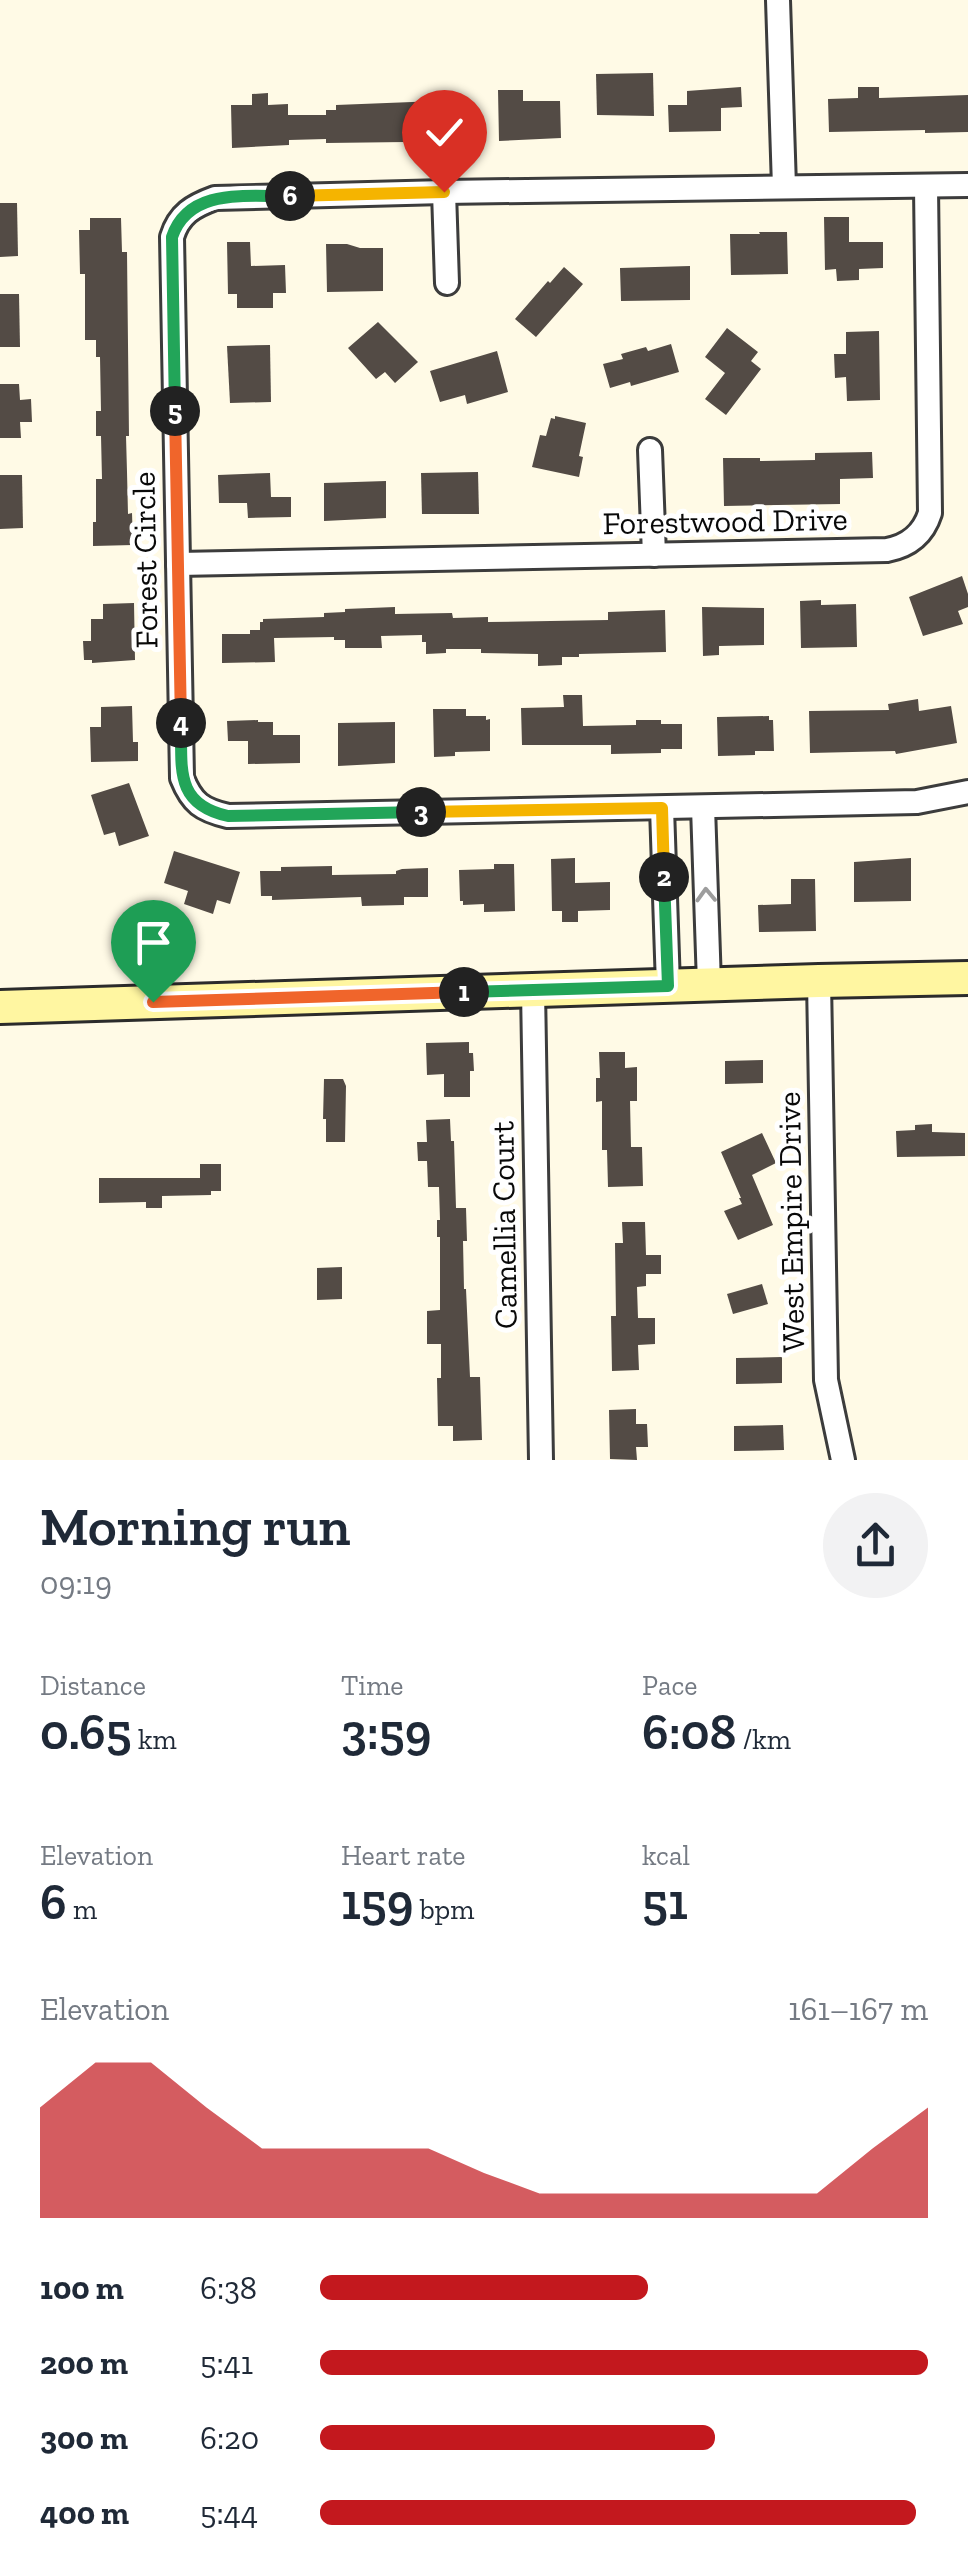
<!DOCTYPE html>
<html lang="en">
<head>
<meta charset="utf-8">
<style>
  :root { --surface:#fff; --page:#f2f2f3; --text:#1f2937; --muted:#747a83; --accent:#c3181e }
  body { margin:0; font-family:"Zilla Slab",serif; background:var(--page); color:var(--text); height:100vh; display:flex; flex-direction:column; font-size:38px; white-space:nowrap }
  * { box-sizing:border-box; margin:0 }
  p { font-size:32px; color:var(--muted) }
  .icon { flex:none; width:55px; height:55px; fill:none; stroke:currentColor; stroke-width:2; stroke-linecap:round; stroke-linejoin:round }
  .map { position:relative; height:1460px; overflow:hidden }
  .details { display:flex; flex-direction:column; background:var(--surface); flex:1 }
  .details>* { flex:none }
  .pin { position:absolute; display:grid; place-items:center; width:85px; height:85px; color:#fff; margin:-102px -42px; border-radius:50% 50% 50% 0; rotate:-45deg; box-shadow:0 0 10px #0007 }
  .pin .icon { rotate:45deg }
  .km { position:absolute; width:50px; height:50px; margin:-25px; border-radius:50%; background:#222; color:#fff; font-size:28px; line-height:50px; text-align:center }
  .round { display:grid; place-items:center; flex:none; width:105px; height:105px; border-radius:52px; background:var(--page) }
  .summary { display:flex; align-items:center; justify-content:space-between; height:170px; padding:0 40px }
  h1 { font-size:55px; font-weight:600; line-height:75px }
  .figures { display:grid; grid-template-columns:repeat(3,1fr); gap:15px; height:170px; padding:10px 40px }
  .figures div { display:grid; align-content:center }
  .figures b { font-size:50px; font-weight:600 }
  .figures small { font-size:28px; font-weight:400 }
  .figures p { font-size:28px }
  .chart { height:280px; padding:20px 40px }
  .chart p { display:flex; justify-content:space-between }
  .chart svg { width:100%; height:180px; margin-top:10px; fill:var(--accent); opacity:.7 }
  ul { padding:0 40px; list-style:none; font-size:32px }
  li { display:grid; grid-template-columns:160px 120px 1fr; align-items:center; height:75px }
  li i { height:25px; border-radius:12px; background:var(--accent) }
  .map>svg:first-child { display:block }
  .building { fill:#534b45 }
  .lines { fill:none; stroke-linecap:round; stroke-linejoin:round }
  .minor-casing { stroke:#3c3c3c; stroke-width:28 }
  .secondary-casing { stroke:#2b2b2b; stroke-width:38 }
  .minor { stroke:#fff; stroke-width:22 }
  .secondary { stroke:#fff6a1; stroke-width:32 }
  .oneway { stroke:#9d9d9d }
  .split-1-casing { stroke:#fff; stroke-width:20 }
  .split-2-casing { stroke:#fff; stroke-width:20 }
  .split-3-casing { stroke:#fff; stroke-width:20 }
  .split-4-casing { stroke:#fff; stroke-width:20 }
  .split-5-casing { stroke:#fff; stroke-width:20 }
  .split-6-casing { stroke:#fff; stroke-width:20 }
  .split-7-casing { stroke:#fff; stroke-width:20 }
  .split-1 { stroke:#f0652b; stroke-width:12 }
  .split-2 { stroke:#22a559; stroke-width:12 }
  .split-3 { stroke:#f5b400; stroke-width:12 }
  .split-4 { stroke:#22a559; stroke-width:12 }
  .split-5 { stroke:#f0652b; stroke-width:12 }
  .split-6 { stroke:#22a559; stroke-width:12 }
  .split-7 { stroke:#f5b400; stroke-width:12 }
  .labels { text-anchor:middle; dominant-baseline:central; stroke-width:10; stroke-linejoin:round; paint-order:stroke }
  .street-label { font-size:32px; fill:#090909; stroke:#fff }
</style>
</head>
<body>
<div class="map">
<svg width="968" height="1460" viewBox="0 0 968 1460">
  <rect width="100%" height="100%" fill="#fffae6"/>
  <g class="building">
    <polygon points="653,73 654,116 597,115 596,74"/>
    <polygon points="741,87 742,107 721,108 721,131 669,132 668,105 687,105 687,91"/>
    <polygon points="858,87 879,87 879,98 968,95 968,132 925,133 925,130 829,132 828,99 858,98"/>
    <polygon points="498,90 523,90 523,101 560,101 561,138 499,141"/>
    <polygon points="268,93 268,105 288,104 288,115 326,115 326,110 336,110 336,105 463,100 464,141 406,144 406,142 326,143 326,139 289,140 289,145 232,148 231,105 252,105 252,94"/>
    <polygon points="0,203 17,203 18,256 0,257"/>
    <polygon points="824,217 849,217 849,242 883,242 883,268 859,269 859,280 837,281 836,269 825,270"/>
    <polygon points="90,218 121,218 122,252 127,252 129,436 126,436 127,472 128,514 132,513 133,545 93,546 93,522 96,522 96,479 102,479 101,436 96,436 96,411 101,411 100,357 96,357 96,340 85,340 85,274 80,274 79,230 90,230"/>
    <polygon points="759,232 787,232 788,274 731,275 730,234 760,234"/>
    <polygon points="227,242 250,242 251,266 285,265 286,293 273,293 273,308 237,308 237,294 228,294"/>
    <polygon points="326,244 347,244 360,248 383,248 383,291 327,292"/>
    <polygon points="690,266 690,300 621,301 620,268"/>
    <polygon points="564,267 583,284 536,337 515,319 548,281 550,283"/>
    <polygon points="0,294 19,294 20,347 0,347"/>
    <polygon points="378,322 418,362 395,383 385,372 376,379 348,348"/>
    <polygon points="727,328 758,352 751,361 761,369 726,415 705,399 725,373 705,357"/>
    <polygon points="879,331 880,400 847,401 846,377 835,378 834,354 846,354 846,332"/>
    <polygon points="671,344 679,372 631,386 630,382 610,388 603,364 623,359 621,354 646,347 648,351"/>
    <polygon points="270,345 271,402 230,403 227,346"/>
    <polygon points="497,351 508,392 467,404 465,395 440,402 430,371"/>
    <polygon points="0,384 19,384 20,400 31,399 32,422 20,422 21,438 0,438"/>
    <polygon points="555,416 586,423 579,456 583,457 579,477 532,467 540,435 546,436 551,418 555,419"/>
    <polygon points="872,452 873,478 840,479 840,504 724,506 723,458 760,458 760,461 815,460 815,453"/>
    <polygon points="478,472 479,514 422,514 421,473"/>
    <polygon points="270,473 271,497 291,497 291,517 248,518 247,503 219,503 218,475"/>
    <polygon points="0,475 22,475 23,528 0,529"/>
    <polygon points="386,481 386,518 324,521 324,483"/>
    <polygon points="962,576 968,594 968,607 958,611 963,624 923,636 909,597"/>
    <polygon points="821,600 821,605 856,604 857,647 801,648 800,601"/>
    <polygon points="134,603 135,660 92,663 92,660 84,660 83,641 91,641 91,619 103,619 103,604"/>
    <polygon points="395,607 395,614 452,613 453,618 488,617 488,622 608,620 608,612 665,610 666,652 579,654 579,657 562,657 562,665 538,666 538,654 481,653 481,649 446,649 446,653 426,654 426,642 422,642 422,635 381,636 382,648 345,648 345,640 334,640 334,637 274,638 275,662 222,663 222,634 250,634 250,630 260,630 260,622 263,622 263,619 324,617 324,613 345,612 345,609"/>
    <polygon points="702,607 764,608 764,645 719,646 719,655 703,656"/>
    <polygon points="563,695 582,695 583,726 636,725 636,720 661,720 661,724 682,724 682,749 661,749 661,753 611,754 611,745 522,745 521,708 564,707"/>
    <polygon points="918,699 919,711 951,706 957,743 896,754 895,751 810,753 809,711 889,710 888,704"/>
    <polygon points="132,706 133,742 138,742 138,761 91,762 90,727 101,727 101,707"/>
    <polygon points="433,709 466,709 466,716 486,716 486,720 490,719 490,751 455,752 455,756 434,757"/>
    <polygon points="769,716 769,720 773,720 774,751 755,751 755,755 718,756 717,717"/>
    <polygon points="258,720 258,722 273,722 273,735 300,735 300,763 248,764 248,741 228,741 227,721"/>
    <polygon points="395,722 395,763 338,766 338,723"/>
    <polygon points="129,783 149,836 119,846 115,832 104,835 91,795"/>
    <polygon points="174,851 240,872 230,904 217,900 213,914 184,904 188,891 164,883"/>
    <polygon points="575,858 575,883 610,882 610,910 578,911 578,922 562,922 562,911 552,911 551,859"/>
    <polygon points="911,858 911,901 854,902 854,862"/>
    <polygon points="494,864 514,864 515,911 484,912 484,904 463,905 463,901 460,901 459,870 494,869"/>
    <polygon points="332,866 332,875 396,874 396,871 402,869 428,868 428,897 404,897 404,905 362,906 361,897 272,900 272,896 261,896 260,871 281,871 281,867"/>
    <polygon points="791,879 815,879 816,931 759,932 758,905 791,904"/>
    <polygon points="469,1042 469,1053 473,1053 474,1071 470,1071 470,1097 444,1097 444,1074 427,1075 426,1043"/>
    <polygon points="599,1052 625,1052 625,1068 637,1067 637,1101 630,1101 631,1147 642,1147 643,1186 608,1187 607,1150 602,1150 602,1101 596,1102 596,1078 600,1078"/>
    <polygon points="763,1060 763,1083 725,1084 725,1061"/>
    <polygon points="324,1079 343,1079 346,1086 345,1142 326,1142 326,1119 323,1119"/>
    <polygon points="450,1119 451,1141 454,1141 456,1208 466,1208 467,1241 463,1241 464,1289 466,1289 470,1377 480,1377 482,1440 453,1441 453,1426 438,1426 437,1378 441,1378 441,1344 427,1344 427,1311 440,1310 440,1237 437,1237 437,1220 440,1220 439,1187 428,1187 427,1161 418,1161 417,1142 427,1142 426,1120"/>
    <polygon points="932,1124 932,1132 965,1133 965,1156 897,1157 896,1131 915,1130 915,1125"/>
    <polygon points="762,1133 776,1163 752,1175 773,1225 738,1240 724,1211 742,1204 739,1198 741,1198 721,1152"/>
    <polygon points="200,1164 221,1164 221,1191 211,1191 211,1195 162,1196 162,1208 146,1208 146,1202 99,1203 99,1178 200,1178"/>
    <polygon points="622,1222 645,1222 646,1255 661,1255 661,1274 646,1274 646,1286 637,1287 638,1318 655,1318 655,1344 638,1345 639,1370 612,1371 611,1316 616,1316 615,1243 623,1243"/>
    <polygon points="342,1267 342,1299 317,1300 317,1268"/>
    <polygon points="762,1284 768,1304 733,1314 727,1294"/>
    <polygon points="782,1357 782,1383 736,1384 736,1358"/>
    <polygon points="636,1409 636,1424 647,1424 648,1447 636,1447 637,1460 610,1459 609,1410"/>
    <polygon points="783,1425 784,1450 734,1451 734,1426"/>
  </g>
  <g class="lines">
    <defs>
      <g id="minor">
        <polyline points="778,0 784,187"/>
        <path d="M 968,185 L 444,192 L 215,198 C 193,206 179,214 172,237 L 182,778 C 192,803 202,810 228,816 L 917,802 L 968,792"/>
        <polyline points="444,192 447,283"/>
        <polyline points="650,450 654,555"/>
        <path d="M 178,564 L 887,550 C 908,546 923,535 930,513 L 926,187"/>
        <polyline points="703,807 709,984"/>
        <polyline points="662,808 668,986"/>
        <polyline points="819,981 826,1380 843,1460"/>
        <polyline points="533,990 541,1460"/>
      </g>
      <polyline id="secondary" points="0,1007 819,981 968,978"/>
    </defs>
    <use href="#minor" class="minor-casing"/>
    <use href="#secondary" class="secondary-casing"/>
    <use href="#minor" class="minor"/>
    <use href="#secondary" class="secondary"/>
  </g>
  <defs><path id="oneway-chevron" d="M-2-3.5L2.5 0L-2 3.5" fill="none" stroke-width="1.6" stroke-linecap="round" stroke-linejoin="round" transform="scale(2.5)"/></defs>
  <use class="oneway" href="#oneway-chevron" transform="translate(706 895) rotate(-92)"/>
  <g class="lines">
    <defs>
      <polyline id="split-1" points="153,1002 464,992"/>
      <polyline id="split-2" points="464,992 668,986 664,877"/>
      <polyline id="split-3" points="421,812 662,808 664,877"/>
      <path id="split-4" d="M 181,723 C 182,768 174,804 228,816 L 421,812"/>
      <polyline id="split-5" points="175,411 181,723"/>
      <path id="split-6" d="M 175,411 L 172,237 C 189,187 247,197 290,196"/>
      <polyline id="split-7" points="290,196 444,192"/>
    </defs>
    <use href="#split-1" class="split-1-casing"/>
    <use href="#split-2" class="split-2-casing"/>
    <use href="#split-3" class="split-3-casing"/>
    <use href="#split-4" class="split-4-casing"/>
    <use href="#split-5" class="split-5-casing"/>
    <use href="#split-6" class="split-6-casing"/>
    <use href="#split-7" class="split-7-casing"/>
    <use href="#split-1" class="split-1"/>
    <use href="#split-2" class="split-2"/>
    <use href="#split-3" class="split-3"/>
    <use href="#split-4" class="split-4"/>
    <use href="#split-5" class="split-5"/>
    <use href="#split-6" class="split-6"/>
    <use href="#split-7" class="split-7"/>
  </g>
  <g class="labels">
    <g class="street-label">
      <text transform="translate(725 521) rotate(-1)">Forestwood Drive</text>
      <text transform="translate(145 560) rotate(-91)">Forest Circle</text>
      <text transform="translate(791 1222) rotate(-91)">West Empire Drive</text>
      <text transform="translate(504 1225) rotate(-91)">Camellia Court</text>
    </g>
  </g>
</svg>
<div class="pin" style="left:153px;top:1002px;background:#1e9e55"><svg class="icon" aria-label="arrive" viewBox="0 0 24 24"><path d="M6 21V4h12l-3 4 3 4H6"/></svg></div>
<div class="pin" style="left:444px;top:192px;background:#d93025"><svg class="icon" aria-label="check" viewBox="0 0 24 24"><path d="M5 12l5 5 9-10"/></svg></div>
<b class="km" style="left:464px;top:992px">1</b>
<b class="km" style="left:664px;top:877px">2</b>
<b class="km" style="left:421px;top:812px">3</b>
<b class="km" style="left:181px;top:723px">4</b>
<b class="km" style="left:175px;top:411px">5</b>
<b class="km" style="left:290px;top:196px">6</b>
</div>
<section class="details">
<div class="summary"><div><h1>Morning run</h1><p>09:19</p></div><a class="round"><svg class="icon" aria-label="share" viewBox="0 0 24 24"><path d="M12 15V3M7 8l5-5 5 5M5 13v7h14v-7"/></svg></a></div>
<div class="figures">
<div><p>Distance</p><b>0.65<small> km</small></b></div>
<div><p>Time</p><b>3:59</b></div>
<div><p>Pace</p><b>6:08<small> /km</small></b></div>
</div>
<div class="figures">
<div><p>Elevation</p><b>6<small> m</small></b></div>
<div><p>Heart rate</p><b>159<small> bpm</small></b></div>
<div><p>kcal</p><b>51</b></div>
</div>
<div class="chart"><p><span>Elevation</span>161–167 m</p>
<svg viewBox="0 0 160 44" preserveAspectRatio="none"><path d="M0 44V17L10 6L20 6L30 17L40 27L50 27L60 27L70 27L80 33L90 38L100 38L110 38L120 38L130 38L140 38L150 27L160 17V44z"/></svg>
</div>
<ul>
<li><b>100 m</b>6:38<i style="width:54%"></i></li>
<li><b>200 m</b>5:41<i style="width:100%"></i></li>
<li><b>300 m</b>6:20<i style="width:65%"></i></li>
<li><b>400 m</b>5:44<i style="width:98%"></i></li>
</ul>
</section>
</body>
</html>
